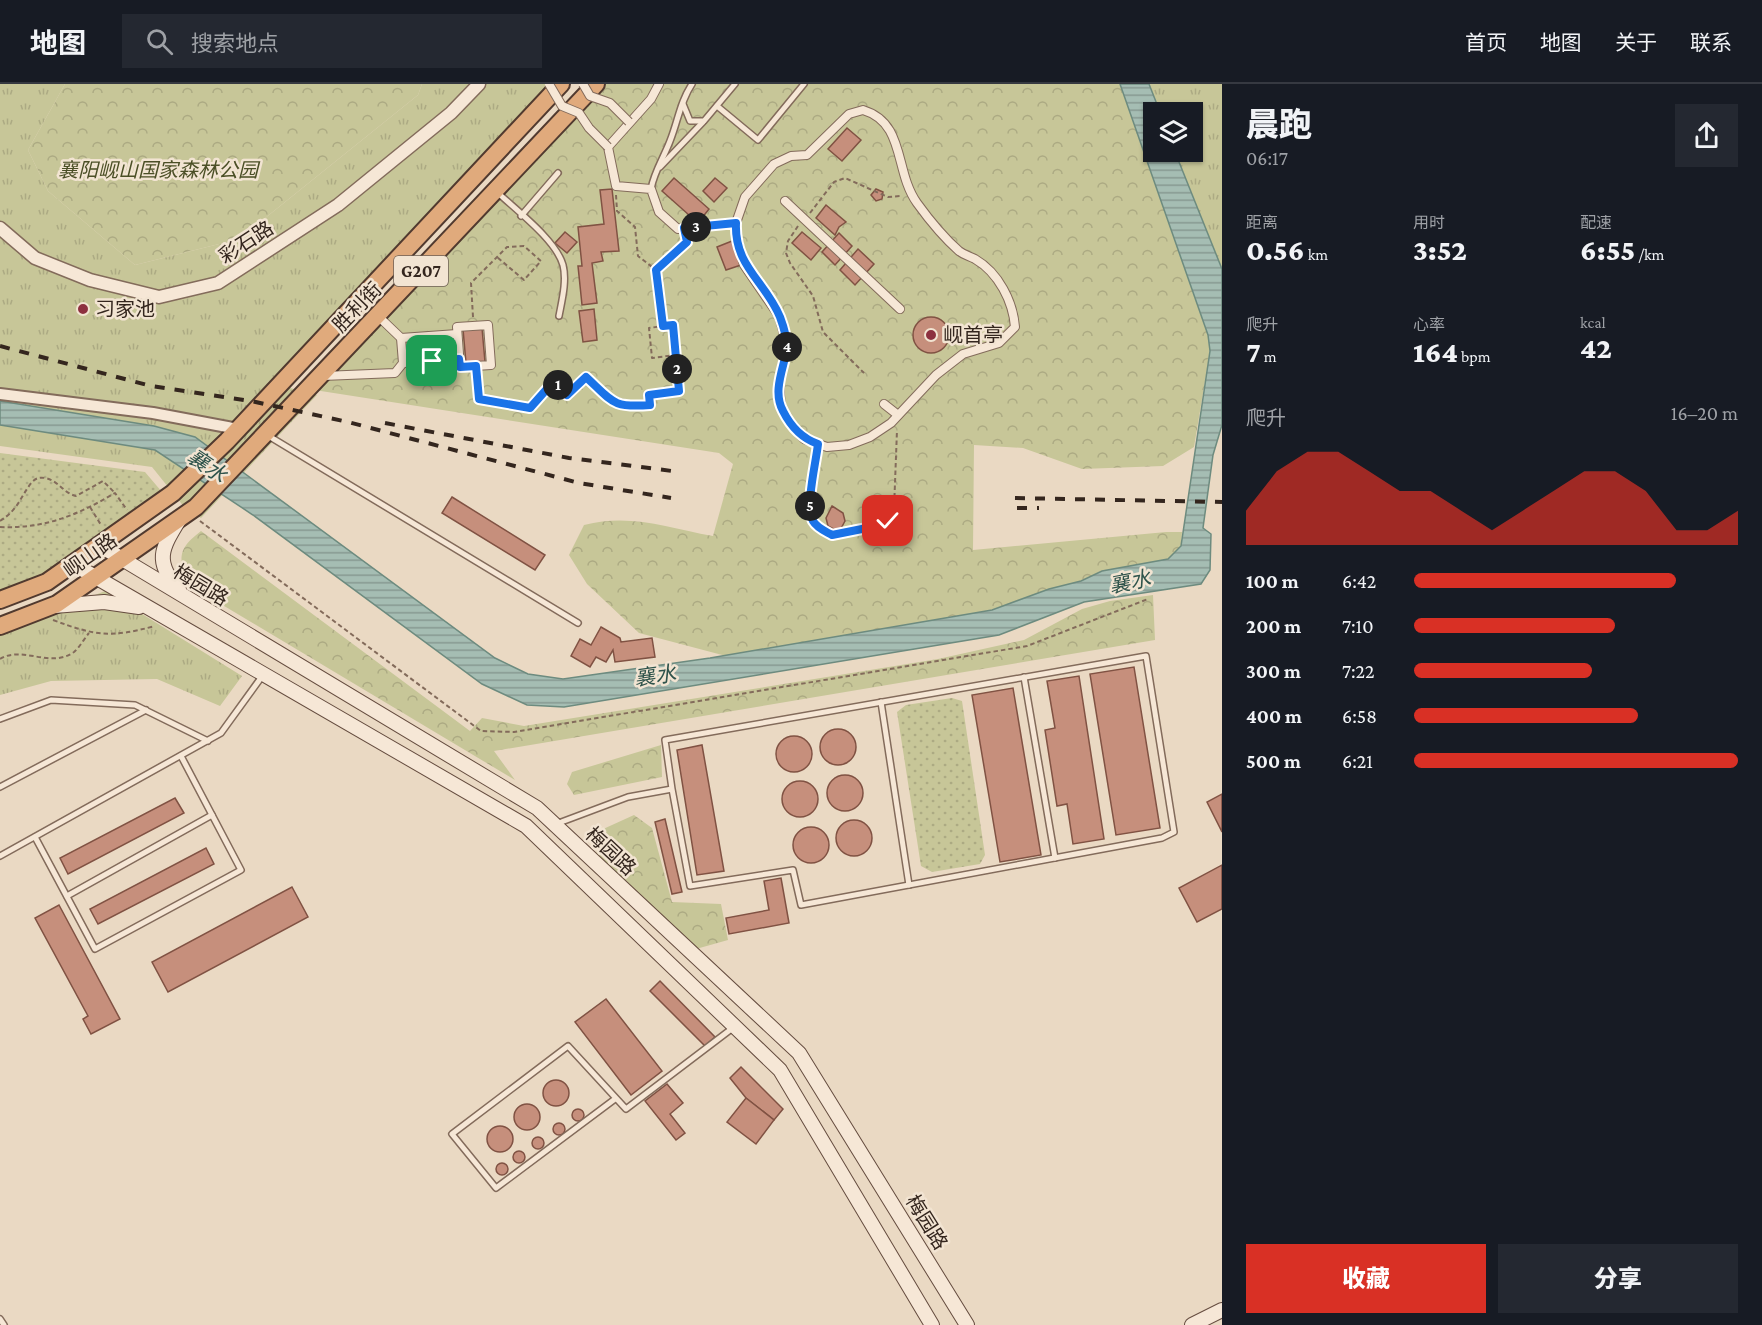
<!DOCTYPE html>
<html lang="zh">
<head>
<meta charset="utf-8">
<style>
  :root { --surface:#171b24; --page:#242831; --text:#f1f3f6; --muted:#9ea1a6; --line:#363941; --accent:#d93025 }
  body { margin:0; font-family:"Crimson Pro","Noto Sans SC",serif; background:var(--page); color:var(--text); height:100vh; display:flex; flex-direction:column; font-size:22px; white-space:nowrap }
  * { box-sizing:border-box; margin:0 }
  p { font-size:20px; color:var(--muted) }
  .icon { flex:none; width:33px; height:33px; fill:none; stroke:currentColor; stroke-width:2; stroke-linecap:round; stroke-linejoin:round }
  .map { position:relative; flex:1; overflow:hidden }
  .drawer { display:flex; flex-direction:column; background:var(--surface); width:540px }
  .drawer>* { flex:none }
  .tools { position:absolute; left:1143px; top:18px; display:grid; gap:12px }
  .tools a { display:grid; place-items:center; width:60px; height:60px; border-radius:0px; background:var(--surface); box-shadow:0 2px 4px #0004; font-size:30px }
  .pin { position:absolute; display:grid; place-items:center; width:51px; height:51px; color:#fff; margin:-26px; border-radius:12px; box-shadow:0 3px 9px #0006 }
  .km { position:absolute; width:30px; height:30px; margin:-15px; border-radius:50%; background:#222; color:#fff; font-size:16px; line-height:30px; text-align:center }
  .round { display:grid; place-items:center; flex:none; width:63px; height:63px; border-radius:0px; background:var(--page) }
  .summary { display:flex; align-items:center; justify-content:space-between; height:102px; padding:0 24px }
  h1 { font-size:33px; font-weight:800; line-height:45px }
  .metrics { display:grid; grid-template-columns:repeat(3,1fr); gap:9px; height:102px; padding:6px 24px }
  .metrics div { display:grid; align-content:center }
  .metrics b { font-size:30px; font-weight:800 }
  .metrics small { font-size:16px; font-weight:400 }
  .metrics p { font-size:16px }
  .chart { height:168px; padding:12px 24px }
  .chart p { display:flex; justify-content:space-between }
  .chart svg { width:100%; height:108px; margin-top:6px; fill:var(--accent); opacity:.7 }
  .button { display:flex; gap:12px; margin-top:auto; padding:12px 24px }
  .button a { flex:1; height:69px; border-radius:0px; background:var(--accent); color:#fff; font-size:24px; font-weight:800; line-height:69px; text-align:center }
  .button a+a { background:var(--page); color:var(--text) }
  ul { padding:0 24px; list-style:none; font-size:20px }
  li { display:grid; grid-template-columns:96px 72px 1fr; align-items:center; height:45px }
  li i { height:15px; border-radius:8px; background:var(--accent) }
  header { display:flex; align-items:center; gap:36px; box-sizing:border-box; height:84px; padding:0 30px; background:var(--surface); border-bottom:2px solid var(--line) }
  header strong { font-size:28px }
  nav { display:flex; gap:33px; margin-inline-start:auto; font-size:21px }
  .search { width:420px; height:54px; background:var(--page); display:flex; align-items:center; gap:15px; box-sizing:border-box; padding:0 21px; border-radius:0px; color:var(--muted); font-size:22px }
  main { display:flex; flex:1; min-height:0 }
  .map>svg:first-child { display:block }
  .grass { fill:url(#grass-dots) }
  .forest { fill:url(#forest-crowns) }
  .park { fill:url(#park-tufts) }
  .water { fill:url(#water-rules); stroke:#6d8b7f; stroke-width:1.5 }
  .building { fill:#c68f7c; stroke:#805243; stroke-width:1.5 }
  .lines { fill:none; stroke-linecap:round; stroke-linejoin:round }
  .service-casing { stroke:#836b5b; stroke-width:8 }
  .pedestrian-casing { stroke:#836b5b; stroke-width:10 }
  .minor-casing { stroke:#836b5b; stroke-width:14 }
  .tertiary-casing { stroke:#836b5b; stroke-width:15 }
  .secondary-casing { stroke:#654c3f; stroke-width:16 }
  .trunk-casing { stroke:#513a2f; stroke-width:20 }
  .path { stroke:#836b5b; stroke-width:2; stroke-dasharray:4.5 3; stroke-linecap:butt }
  .service { stroke:#f6e7d6; stroke-width:5 }
  .pedestrian { stroke:#f6e7d6; stroke-width:8 }
  .minor { stroke:#f6e7d6; stroke-width:10 }
  .tertiary { stroke:#f6e7d6; stroke-width:12 }
  .secondary { stroke:#f6e7d6; stroke-width:14 }
  .trunk { stroke:#e0aa7c; stroke-width:16 }
  .rail { stroke:#34261e; stroke-width:4; stroke-dasharray:10 10; stroke-linecap:butt }
  .pedestrian-bridge-casing { stroke:#836b5b; stroke-width:10; stroke-linecap:butt }
  .pedestrian-bridge { stroke:#f6e7d6; stroke-width:8 }
  .route-casing { stroke:#fff; stroke-width:12 }
  .route { stroke:#1a73e8; stroke-width:8 }
  .poi-dot { fill:#8d303f; stroke:#f2e4d2; stroke-width:2 }
  .labels { text-anchor:middle; dominant-baseline:central; stroke-width:5; stroke-linejoin:round; paint-order:stroke }
  .shield { fill:#f2e4d2; stroke:#6d5f54; stroke-width:1.5 }
  .shield-label { font-size:18px; font-weight:bold; fill:#34261e }
  .park-label { font-size:20px; font-style:italic; fill:#4b4f26; stroke:#f2e4d2 }
  .street-label { font-size:20px; fill:#34261e; stroke:#f2e4d2 }
  .poi-label { font-size:20px; fill:#34261e; stroke:#f2e4d2; text-anchor:start }
  .water-label { font-size:21px; font-style:italic; fill:#2f534b; stroke:#f2e4d2 }
</style>
</head>
<body>
<header>
<strong>地图</strong>
<div class="search"><svg class="icon" aria-label="search" viewBox="0 0 24 24"><circle cx="10" cy="10" r="6"/><path d="M15 15l6 6"/></svg>搜索地点</div>
<nav><a>首页</a><a>地图</a><a>关于</a><a>联系</a></nav>
</header>
<main>
<div class="map">
<svg width="1222" height="1241" viewBox="0 0 1222 1241">
  <defs>
    <pattern id="grass-dots" width="8" height="8" patternUnits="userSpaceOnUse" patternTransform="scale(1.5)"><rect width="8" height="8" fill="#c7c698"/><path d="M2 2h.1M6 6h.1" fill="none" stroke="#acaa83" stroke-width="1.8" stroke-linecap="round"/></pattern>
    <pattern id="forest-crowns" width="20" height="18" patternUnits="userSpaceOnUse" patternTransform="scale(1.5)"><rect width="20" height="18" fill="#c7c698"/><path d="M2 6a3 3 0 1 1 6 0M12 15a3 3 0 1 1 6 0" fill="none" stroke="#acaa83"/></pattern>
    <pattern id="park-tufts" width="24" height="20" patternUnits="userSpaceOnUse" patternTransform="scale(1.5)"><rect width="24" height="20" fill="#c7c698"/><path d="M3 7l-1-3M5 7V3M7 7l1-3M15 17l-1-3M17 17v-4M19 17l1-3" fill="none" stroke="#acaa83"/></pattern>
    <pattern id="water-rules" width="6" height="5" patternUnits="userSpaceOnUse" patternTransform="scale(1.5)"><rect width="6" height="5" fill="#a5bdb3"/><path d="M0 2.5h6" fill="none" stroke="#879991"/></pattern>
  </defs>
  <rect width="100%" height="100%" fill="#ead9c3"/>
  <g class="grass">
    <polygon points="0,369 145,388 162,408 42,494 0,510"/>
    <polygon points="952,614 962,617 985,771 980,780 932,788 921,782 897,628 906,621"/>
  </g>
  <g class="forest">
    <polygon points="65,0 422,0 418,11 239,155 135,181 48,107 28,66"/>
    <path d="M 596,0 L 1120,0 L 1208,251 L 1210,267 L 1194,363 L 1163,382 L 1082,385 L 1023,364 L 974,361 L 973,466 L 1166,448 L 1182,448 L 1181,462 L 1168,475 L 1102,487 L 1081,497 L 1049,505 L 992,526 L 726,572 L 639,549 L 587,500 L 569,471 L 584,441 C 631,429 667,444 713,452 L 733,380 L 719,369 L 308,305 Z"/>
    <path d="M 201,447 L 470,647 L 482,634 L 524,642 L 938,575 L 1024,556 L 1082,525 L 1110,517 L 1153,511 L 1155,556 L 494,667 L 515,696 L 184,498 C 180,470 178,465 201,447 Z"/>
    <polygon points="661,661 662,693 574,711 567,700 572,688"/>
    <polygon points="634,731 652,744 672,818 721,820 728,856 696,865 596,771 601,746"/>
  </g>
  <g class="park">
    <polygon points="0,0 65,0 28,66 48,107 135,181 239,155 418,11 422,0 561,0 284,296 267,298 317,311 201,434 185,424 152,383 0,362"/>
    <polygon points="1149,0 1222,0 1222,185 1175,68 1192,68 1192,28 1160,28"/>
    <polygon points="105,507 242,592 220,622 157,595 51,597 0,611 0,549"/>
  </g>
  <polygon class="water" points="1120,0 1149,0 1160,28 1154,28 1154,68 1175,68 1222,185 1222,341 1213,371 1203,444 1211,450 1210,486 1201,500 1084,518 999,551 564,623 527,621 482,600 253,431 155,366 0,341 0,317 154,342 195,353 495,574 528,590 563,595 710,574 992,526 1049,505 1081,497 1102,487 1168,475 1181,462 1210,267 1208,251"/>
  <g class="building">
    <polygon points="847,44 861,56 842,77 828,65"/>
    <polygon points="674,94 709,125 698,139 662,107"/>
    <polygon points="715,94 727,104 714,118 703,107"/>
    <polygon points="612,105 619,167 601,168 603,177 592,179 597,219 582,221 578,182 582,182 578,143 604,140 600,106"/>
    <polygon points="876,105 883,108 882,115 876,117 871,111"/>
    <polygon points="826,121 846,138 839,143 835,151 816,134"/>
    <polygon points="565,148 577,158 567,169 555,159"/>
    <polygon points="802,148 821,164 811,176 792,159"/>
    <polygon points="839,149 852,162 835,181 822,168"/>
    <polygon points="732,157 741,181 726,186 717,163"/>
    <polygon points="858,165 874,180 855,201 840,186"/>
    <polygon points="594,225 597,256 583,258 579,227"/>
    <circle cx="931" cy="251" r="18"/>
    <polygon points="482,244 485,278 466,279 463,245"/>
    <polygon points="452,413 545,471 535,486 442,429"/>
    <polygon points="832,422 843,429 845,437 839,448 828,442 826,434"/>
    <polygon points="601,543 620,554 621,558 652,554 655,573 615,578 613,566 606,578 596,573 590,583 571,572 580,555 591,561"/>
    <polygon points="1134,583 1160,744 1116,751 1090,590"/>
    <polygon points="1079,592 1104,755 1073,760 1067,720 1057,722 1045,646 1055,644 1047,597"/>
    <polygon points="1013,604 1041,771 1000,778 972,611"/>
    <circle cx="838" cy="663" r="18"/>
    <circle cx="794" cy="670" r="18"/>
    <polygon points="702,661 724,787 697,791 677,666"/>
    <circle cx="845" cy="709" r="18"/>
    <circle cx="800" cy="715" r="18"/>
    <polygon points="1222,710 1222,748 1207,718"/>
    <polygon points="175,714 184,729 68,790 60,774"/>
    <polygon points="665,735 682,808 672,810 655,738"/>
    <circle cx="854" cy="754" r="18"/>
    <circle cx="811" cy="761" r="18"/>
    <polygon points="206,764 214,780 98,840 90,825"/>
    <polygon points="1222,781 1222,825 1197,838 1179,804"/>
    <polygon points="781,794 789,839 729,850 726,834 769,826 764,797"/>
    <polygon points="292,803 308,833 168,908 152,878"/>
    <polygon points="59,821 120,935 91,950 83,935 88,932 35,834"/>
    <polygon points="660,897 715,953 705,962 650,907"/>
    <polygon points="606,915 662,987 631,1011 575,938"/>
    <polygon points="741,983 783,1025 774,1036 746,1014 730,994"/>
    <circle cx="556" cy="1009" r="13"/>
    <polygon points="667,1000 683,1019 670,1030 685,1049 676,1056 645,1017"/>
    <polygon points="746,1014 774,1036 756,1060 727,1038"/>
    <circle cx="527" cy="1033" r="13"/>
    <circle cx="578" cy="1031" r="6"/>
    <circle cx="559" cy="1045" r="6"/>
    <circle cx="500" cy="1055" r="13"/>
    <circle cx="538" cy="1059" r="6"/>
    <circle cx="519" cy="1073" r="6"/>
    <circle cx="502" cy="1085" r="6"/>
  </g>
  <g class="lines">
    <defs>
      <g id="service">
        <polyline points="683,20 690,37 704,37 735,0"/>
        <polyline points="717,22 758,56 804,0"/>
        <polyline points="660,83 703,38"/>
        <path d="M 651,105 C 654,88 664,73 670,57 C 678,37 680,18 692,0"/>
        <path d="M 497,108 C 516,126 556,156 563,181 C 567,197 562,216 559,232"/>
        <polyline points="521,132 558,89"/>
        <polyline points="267,351 578,539"/>
        <polyline points="1024,593 1055,774"/>
        <polyline points="881,618 909,801"/>
        <polyline points="0,635 51,616 135,621 208,657"/>
        <polyline points="0,703 146,626"/>
        <polyline points="556,740 628,713 672,705 665,656 1146,572 1174,748 1162,754 801,821 793,786 690,802 672,705"/>
        <polyline points="35,753 95,865 241,786 181,672"/>
        <polyline points="0,772 221,649 263,591"/>
        <polyline points="67,812 212,731"/>
        <polyline points="615,1015 496,1104 452,1050 568,962 626,1025 734,943"/>
        <polyline points="0,1235 4,1241"/>
      </g>
      <g id="pedestrian">
        <polyline points="659,0 651,15 608,63 616,102 651,105 659,128 678,145 736,139"/>
        <path d="M 863,26 C 906,39 894,87 917,119 C 930,137 942,152 959,167 C 964,171 969,172 975,175 C 999,189 1013,218 1015,243 L 999,259 L 963,270 L 936,291 L 891,339 L 870,353 L 849,361 L 827,363 L 804,355 L 794,344 L 781,324 L 779,298 L 787,261 L 779,232 L 744,181 L 736,150 L 736,139 L 745,113 L 774,80 L 791,72 L 807,71 L 849,30 Z"/>
        <polyline points="785,117 900,225"/>
        <polygon points="488,241 491,281 460,283 457,243"/>
        <polyline points="430,252 432,277"/>
        <polyline points="401,254 457,250"/>
        <polyline points="403,279 459,275"/>
        <polyline points="323,292 395,289 403,279 401,254 378,232"/>
        <polyline points="884,320 898,331"/>
      </g>
      <polyline id="minor" points="0,310 153,329 238,345"/>
      <polyline id="tertiary" points="0,144 35,174 90,196 159,213 218,199 338,121 451,29 479,0"/>
      <g id="secondary">
        <path d="M 179,436 C 161,465 154,478 179,506"/>
        <polyline points="99,461 537,724 799,969 967,1241"/>
        <polyline points="73,480 526,742 780,986 932,1241"/>
        <polyline points="54,522 104,518 139,523"/>
        <polyline points="1192,1241 1222,1226"/>
      </g>
      <g id="trunk">
        <polyline points="0,516 47,498 173,409 227,357 561,0"/>
        <polyline points="0,542 57,520 196,423 596,0"/>
      </g>
    </defs>
    <use href="#service" class="service-casing"/>
    <use href="#pedestrian" class="pedestrian-casing"/>
    <use href="#minor" class="minor-casing"/>
    <use href="#tertiary" class="tertiary-casing"/>
    <use href="#secondary" class="secondary-casing"/>
    <use href="#trunk" class="trunk-casing"/>
    <g class="path">
      <polyline points="616,111 617,127 635,143 638,172 656,186 663,242 673,241 676,271 652,274 649,244 663,242"/>
      <polyline points="810,129 834,98 845,94 888,113 901,112"/>
      <polyline points="798,142 788,157 786,169 790,179 813,212 823,248 864,289"/>
      <polyline points="656,186 687,158 686,153"/>
      <polyline points="473,233 471,199 507,163 524,162 541,177 524,196 497,173"/>
      <path d="M 477,290 L 479,315 L 530,324 L 554,297 L 567,311 L 587,293 C 613,318 613,324 650,321 L 649,311 L 679,307 L 676,271"/>
      <path d="M 817,370 C 813,404 798,431 832,451 L 882,441 L 894,425 L 897,346"/>
      <polyline points="90,423 101,441"/>
      <path d="M 0,437 C 19,425 20,413 32,398 C 36,394 40,393 45,394 C 58,396 63,409 76,412 L 103,397 L 115,409"/>
      <polyline points="200,437 481,647 514,648 1027,562 1148,515"/>
      <path d="M 0,443 C 44,445 78,431 115,409 L 127,426"/>
      <path d="M 53,536 C 96,552 110,554 155,542"/>
      <path d="M 0,575 C 23,561 50,585 74,568 C 79,564 84,555 89,549"/>
    </g>
    <use href="#service" class="service"/>
    <use href="#pedestrian" class="pedestrian"/>
    <use href="#minor" class="minor"/>
    <use href="#tertiary" class="tertiary"/>
    <use href="#secondary" class="secondary"/>
    <use href="#trunk" class="trunk"/>
    <g class="rail">
      <polyline points="0,262 151,302 251,317 348,338 579,399 671,414"/>
      <polyline points="385,339 569,374 672,387"/>
      <polyline points="1015,414 1222,418"/>
      <polyline points="1017,424 1039,424"/>
    </g>
    <defs>
      <g id="pedestrian-bridge">
        <polyline points="549,0 562,22 579,29 589,44 608,63"/>
        <polyline points="583,0 590,12 610,19 629,38"/>
      </g>
    </defs>
    <use href="#pedestrian-bridge" class="pedestrian-bridge-casing"/>
    <use href="#pedestrian-bridge" class="pedestrian-bridge"/>
  </g>
  <g class="lines">
    <defs>
      <path id="route" d="M 432,277 L 459,275 L 460,283 L 476,282 L 479,315 L 530,324 L 554,297 L 567,311 L 586,293 C 613,318 612,324 650,321 L 649,311 L 679,307 L 673,241 L 663,242 L 656,186 L 687,158 L 684,144 L 736,139 C 734,182 765,197 780,233 C 783,241 787,255 787,264 C 784,284 772,307 783,327 C 791,343 801,354 818,360 C 816,379 805,421 813,437 C 817,444 825,447 832,451 L 882,441 L 888,437"/>
    </defs>
    <use href="#route" class="route-casing"/>
    <use href="#route" class="route"/>
  </g>
  <g class="poi-dot">
    <circle cx="83" cy="225" r="6"/>
    <circle cx="931" cy="251" r="6"/>
  </g>
  <g class="labels">
    <rect class="shield" x="394" y="172" width="54" height="30" rx="4.5"/>
    <g class="shield-label">
      <text x="421" y="187">G207</text>
    </g>
    <g class="park-label">
      <text x="158" y="86">襄阳岘山国家森林公园</text>
    </g>
    <g class="street-label">
      <text transform="translate(246 158) rotate(-33)">彩石路</text>
      <text transform="translate(357 223) rotate(-46)">胜利街</text>
      <text transform="translate(90 471) rotate(-35)">岘山路</text>
      <text transform="translate(201 501) rotate(31)">梅园路</text>
      <text transform="translate(611 767) rotate(43)">梅园路</text>
      <text transform="translate(927 1138) rotate(58)">梅园路</text>
    </g>
    <g class="poi-label">
      <text x="95" y="225">习家池</text>
      <text x="943" y="251">岘首亭</text>
    </g>
    <g class="water-label">
      <text transform="translate(207 382) rotate(34)">襄水</text>
      <text transform="translate(1130 498) rotate(-11)">襄水</text>
      <text transform="translate(655 592) rotate(-8)">襄水</text>
    </g>
  </g>
</svg>
<div class="tools">
<a><svg class="icon" aria-label="layers" viewBox="0 0 24 24"><path d="M12 4l9 5-9 5-9-5zM3 14l9 5 9-5"/></svg></a>
</div>
<div class="pin" style="left:432px;top:277px;background:#1e9e55"><svg class="icon" aria-label="arrive" viewBox="0 0 24 24"><path d="M6 21V4h12l-3 4 3 4H6"/></svg></div>
<div class="pin" style="left:888px;top:437px;background:#d93025"><svg class="icon" aria-label="check" viewBox="0 0 24 24"><path d="M5 12l5 5 9-10"/></svg></div>
<b class="km" style="left:558px;top:301px">1</b>
<b class="km" style="left:677px;top:285px">2</b>
<b class="km" style="left:696px;top:143px">3</b>
<b class="km" style="left:787px;top:263px">4</b>
<b class="km" style="left:810px;top:422px">5</b>
</div>
<section class="drawer">
<div class="summary"><div><h1>晨跑</h1><p>06:17</p></div><a class="round"><svg class="icon" aria-label="share" viewBox="0 0 24 24"><path d="M12 15V3M7 8l5-5 5 5M5 13v7h14v-7"/></svg></a></div>
<div class="metrics">
<div><p>距离</p><b>0.56<small> km</small></b></div>
<div><p>用时</p><b>3:52</b></div>
<div><p>配速</p><b>6:55<small> /km</small></b></div>
</div>
<div class="metrics">
<div><p>爬升</p><b>7<small> m</small></b></div>
<div><p>心率</p><b>164<small> bpm</small></b></div>
<div><p>kcal</p><b>42</b></div>
</div>
<div class="chart"><p><span>爬升</span>16–20 m</p>
<svg viewBox="0 0 160 44" preserveAspectRatio="none"><path d="M0 44V30L10 14L20 6L30 6L40 14L50 22L60 22L70 30L80 38L90 30L100 22L110 14L120 14L130 22L140 38L150 38L160 30V44z"/></svg>
</div>
<ul>
<li><b>100 m</b>6:42<i style="width:81%"></i></li>
<li><b>200 m</b>7:10<i style="width:62%"></i></li>
<li><b>300 m</b>7:22<i style="width:55%"></i></li>
<li><b>400 m</b>6:58<i style="width:69%"></i></li>
<li><b>500 m</b>6:21<i style="width:100%"></i></li>
</ul>
<div class="button"><a>收藏</a><a>分享</a></div>
</section>
</main>
</body>
</html>
